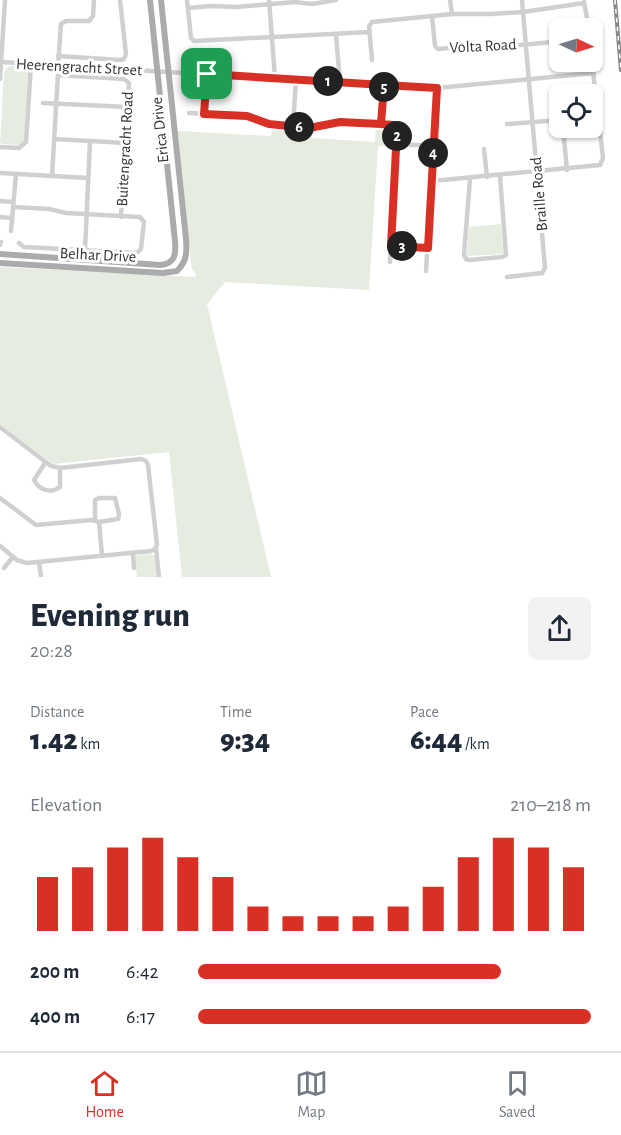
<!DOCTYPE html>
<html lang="en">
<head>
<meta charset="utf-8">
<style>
  :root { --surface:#fff; --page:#f2f2f3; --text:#1f2937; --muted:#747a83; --line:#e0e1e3; --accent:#d93025 }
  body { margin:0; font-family:"Alegreya Sans",sans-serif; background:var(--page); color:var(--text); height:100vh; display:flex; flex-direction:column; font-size:22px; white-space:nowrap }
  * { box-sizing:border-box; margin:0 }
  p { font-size:20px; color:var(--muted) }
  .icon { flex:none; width:33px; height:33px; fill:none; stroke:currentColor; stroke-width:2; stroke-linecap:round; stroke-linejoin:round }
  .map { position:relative; height:577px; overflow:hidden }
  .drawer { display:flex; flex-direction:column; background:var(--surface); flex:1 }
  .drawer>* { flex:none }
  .needle { width:39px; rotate:94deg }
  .tools { position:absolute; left:549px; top:18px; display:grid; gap:12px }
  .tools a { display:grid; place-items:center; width:54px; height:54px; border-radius:9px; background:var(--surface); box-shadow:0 2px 4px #0004; font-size:30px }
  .pin { position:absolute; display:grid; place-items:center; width:51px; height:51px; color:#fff; margin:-26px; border-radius:12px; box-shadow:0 3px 9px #0006 }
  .km { position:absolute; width:30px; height:30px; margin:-15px; border-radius:50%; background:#222; color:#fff; font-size:16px; line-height:30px; text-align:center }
  .round { display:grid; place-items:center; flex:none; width:63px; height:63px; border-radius:9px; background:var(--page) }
  .overview { display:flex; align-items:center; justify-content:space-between; height:102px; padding:0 30px }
  h1 { font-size:33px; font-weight:800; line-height:45px }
  .figures { display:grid; grid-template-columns:repeat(3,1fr); gap:9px; height:102px; padding:6px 30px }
  .figures div { display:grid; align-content:center }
  .figures b { font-size:30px; font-weight:800 }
  .figures small { font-size:16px; font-weight:400 }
  .figures p { font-size:16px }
  .chart { height:168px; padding:12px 30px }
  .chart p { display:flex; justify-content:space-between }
  .chart svg { width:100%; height:108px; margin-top:6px; stroke:var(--accent); stroke-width:6 }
  ul { padding:0 30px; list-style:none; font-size:20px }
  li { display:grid; grid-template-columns:96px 72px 1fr; align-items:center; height:45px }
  li i { height:15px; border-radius:8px; background:var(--accent) }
  .tabs { display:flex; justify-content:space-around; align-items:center; height:84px; border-top:2px solid var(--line); background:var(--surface); font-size:16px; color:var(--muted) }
  .tabs a { display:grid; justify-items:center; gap:3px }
  .tabs .active { color:var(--accent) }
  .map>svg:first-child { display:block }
  .green { fill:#e6ecdf }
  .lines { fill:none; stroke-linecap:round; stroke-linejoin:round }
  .minor { stroke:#d0d0d0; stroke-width:4.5 }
  .major { stroke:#ababab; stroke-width:6 }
  .rail-casing { stroke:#888; stroke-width:4 }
  .rail { stroke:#fff; stroke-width:1.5; stroke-dasharray:4.5; stroke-linecap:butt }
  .route-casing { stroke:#fff; stroke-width:12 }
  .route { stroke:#d93025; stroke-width:8 }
  .labels { text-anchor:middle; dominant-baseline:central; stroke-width:6; stroke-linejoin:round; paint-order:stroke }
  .street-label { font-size:16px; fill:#333; stroke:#fff }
</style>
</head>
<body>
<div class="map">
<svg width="621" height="577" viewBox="0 0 621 577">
  <rect width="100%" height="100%" fill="#fff"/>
  <g class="green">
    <polygon points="9,66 25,67 28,71 24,141 20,145 2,144 0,142 4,72"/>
    <polygon points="376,125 395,128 395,146 378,146 369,290 225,282 207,304 271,577 182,577 169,452 53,464 0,424 0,267 195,277 196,274 192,269 190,253 178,131 271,136 272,126 312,129 312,138 375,142"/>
    <polygon points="501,224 503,252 502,254 467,256 469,227"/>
    <polygon points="151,554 155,556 157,577 137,577 135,558 137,555"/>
  </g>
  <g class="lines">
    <g class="minor">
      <polyline points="187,0 191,38 194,41 370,32"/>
      <polyline points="269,0 275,78"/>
      <polyline points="450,0 452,14"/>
      <polyline points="584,2 589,28"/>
      <polyline points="188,8 211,6 237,7 295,2 312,4 336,0"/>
      <polyline points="432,16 435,46 438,49 461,47 489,48 552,42 560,40"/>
      <polyline points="336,35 340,82"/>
      <polyline points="58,56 120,60 124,59 126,54 120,0"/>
      <polyline points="372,60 369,26 372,22 452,14 491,14 523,12 584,3"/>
      <polyline points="1,62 437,88 593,73"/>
      <polyline points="58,66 61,24 66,21 89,21 93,16 94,0"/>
      <polyline points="58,75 124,79 129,83 121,217"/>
      <polyline points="0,79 5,0"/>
      <polyline points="43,103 128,107"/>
      <polyline points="189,113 247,116 269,124 309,128 340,122 395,126 397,129 397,144 390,262"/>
      <polyline points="204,114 207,74"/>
      <polyline points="381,124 384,85"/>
      <polyline points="507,124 560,120"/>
      <polyline points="293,126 296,79"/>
      <polyline points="563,128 567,170"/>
      <polyline points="54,139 126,143"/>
      <polyline points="397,144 434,146"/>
      <polyline points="0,147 19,148 26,142 31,64"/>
      <polyline points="484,149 487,177"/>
      <polyline points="0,173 88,178"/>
      <polyline points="52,176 58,74"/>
      <polyline points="470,179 464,255 466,259 469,260 502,257 506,255 500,176"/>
      <polyline points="432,181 600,165 603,158 592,62"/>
      <polyline points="0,201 13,202"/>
      <polyline points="13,207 49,209 66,213 140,217 144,222 141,249 137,253 24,247 19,243"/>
      <polyline points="0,217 12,218"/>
      <polyline points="11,231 16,174"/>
      <polyline points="0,245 1,242"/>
      <polyline points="391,246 428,247"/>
      <polyline points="85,250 90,141"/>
      <polyline points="426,271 437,88"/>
      <polyline points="507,277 542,273 545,268 522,0"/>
      <polyline points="0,427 51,466 60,468 141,459 146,461 148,465 157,545 155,549 151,551 27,563 17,560 0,546"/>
      <path d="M 45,463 L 34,480 C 39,490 51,494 60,487 L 60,468"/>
      <polyline points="0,498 36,525 92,520 99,522 102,556"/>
      <polyline points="95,520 95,500 99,498 115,498 119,514 118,519 99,522"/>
      <polyline points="156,548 159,577"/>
      <polyline points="133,553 134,568"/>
      <polyline points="39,562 41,577"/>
      <polyline points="4,568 13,557"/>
    </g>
    <g class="major">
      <path d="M 0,254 L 160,265 C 176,264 176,253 175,241 L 150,0"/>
      <path d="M 0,263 L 163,273 L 177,271 C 187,261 187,253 186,239 L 161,0"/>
    </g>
    <defs>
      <polyline id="rail" points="615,0 621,70"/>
    </defs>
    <use href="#rail" class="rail-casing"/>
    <use href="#rail" class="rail"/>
  </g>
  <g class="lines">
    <defs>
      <polyline id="route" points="207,74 384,85 381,124 393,125 397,129 391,246 428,248 437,88 384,85 381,124 340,122 309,128 269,124 247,116 204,114 207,74"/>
    </defs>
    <use href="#route" class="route-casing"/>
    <use href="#route" class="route"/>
  </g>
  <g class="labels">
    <g class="street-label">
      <text transform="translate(483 46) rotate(-3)">Volta Road</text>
      <text transform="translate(79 67) rotate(3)">Heerengracht Street</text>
      <text transform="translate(160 130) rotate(-96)">Erica Drive</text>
      <text transform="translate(125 149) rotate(-87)">Buitengracht Road</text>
      <text transform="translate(539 194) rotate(-95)">Braille Road</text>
      <text transform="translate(98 255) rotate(3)">Belhar Drive</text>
    </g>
  </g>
</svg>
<div class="tools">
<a><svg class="needle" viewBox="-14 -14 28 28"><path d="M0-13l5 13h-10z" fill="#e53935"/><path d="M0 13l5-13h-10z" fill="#747a83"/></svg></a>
<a><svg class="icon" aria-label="locate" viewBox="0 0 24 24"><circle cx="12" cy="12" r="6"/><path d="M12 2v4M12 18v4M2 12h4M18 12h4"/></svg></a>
</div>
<div class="pin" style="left:207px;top:74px;background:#1e9e55"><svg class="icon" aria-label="arrive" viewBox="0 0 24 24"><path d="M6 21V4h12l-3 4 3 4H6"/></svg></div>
<b class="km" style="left:328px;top:81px">1</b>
<b class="km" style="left:397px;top:136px">2</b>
<b class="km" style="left:402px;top:246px">3</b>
<b class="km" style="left:433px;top:153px">4</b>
<b class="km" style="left:384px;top:87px">5</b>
<b class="km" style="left:299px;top:127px">6</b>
</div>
<section class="drawer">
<div class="overview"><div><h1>Evening run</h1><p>20:28</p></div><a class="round"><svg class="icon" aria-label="share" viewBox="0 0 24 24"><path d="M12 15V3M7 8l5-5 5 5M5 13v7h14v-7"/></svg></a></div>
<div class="figures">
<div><p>Distance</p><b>1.42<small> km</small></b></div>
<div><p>Time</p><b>9:34</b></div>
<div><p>Pace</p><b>6:44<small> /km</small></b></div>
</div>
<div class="chart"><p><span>Elevation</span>210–218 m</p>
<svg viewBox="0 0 160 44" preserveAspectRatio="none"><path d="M5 44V22M15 44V18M25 44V10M35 44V6M45 44V14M55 44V22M65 44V34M75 44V38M85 44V38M95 44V38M105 44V34M115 44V26M125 44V14M135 44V6M145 44V10M155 44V18"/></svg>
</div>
<ul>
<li><b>200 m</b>6:42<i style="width:77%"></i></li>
<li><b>400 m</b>6:17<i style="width:100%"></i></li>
</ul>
</section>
<nav class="tabs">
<a class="active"><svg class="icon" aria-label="home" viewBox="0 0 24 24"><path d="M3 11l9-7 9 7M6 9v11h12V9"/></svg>Home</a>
<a><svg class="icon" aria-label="map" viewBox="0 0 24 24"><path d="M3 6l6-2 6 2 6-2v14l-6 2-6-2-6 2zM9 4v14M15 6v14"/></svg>Map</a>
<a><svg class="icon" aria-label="saved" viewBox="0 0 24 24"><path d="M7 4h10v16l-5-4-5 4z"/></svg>Saved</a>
</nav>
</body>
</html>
